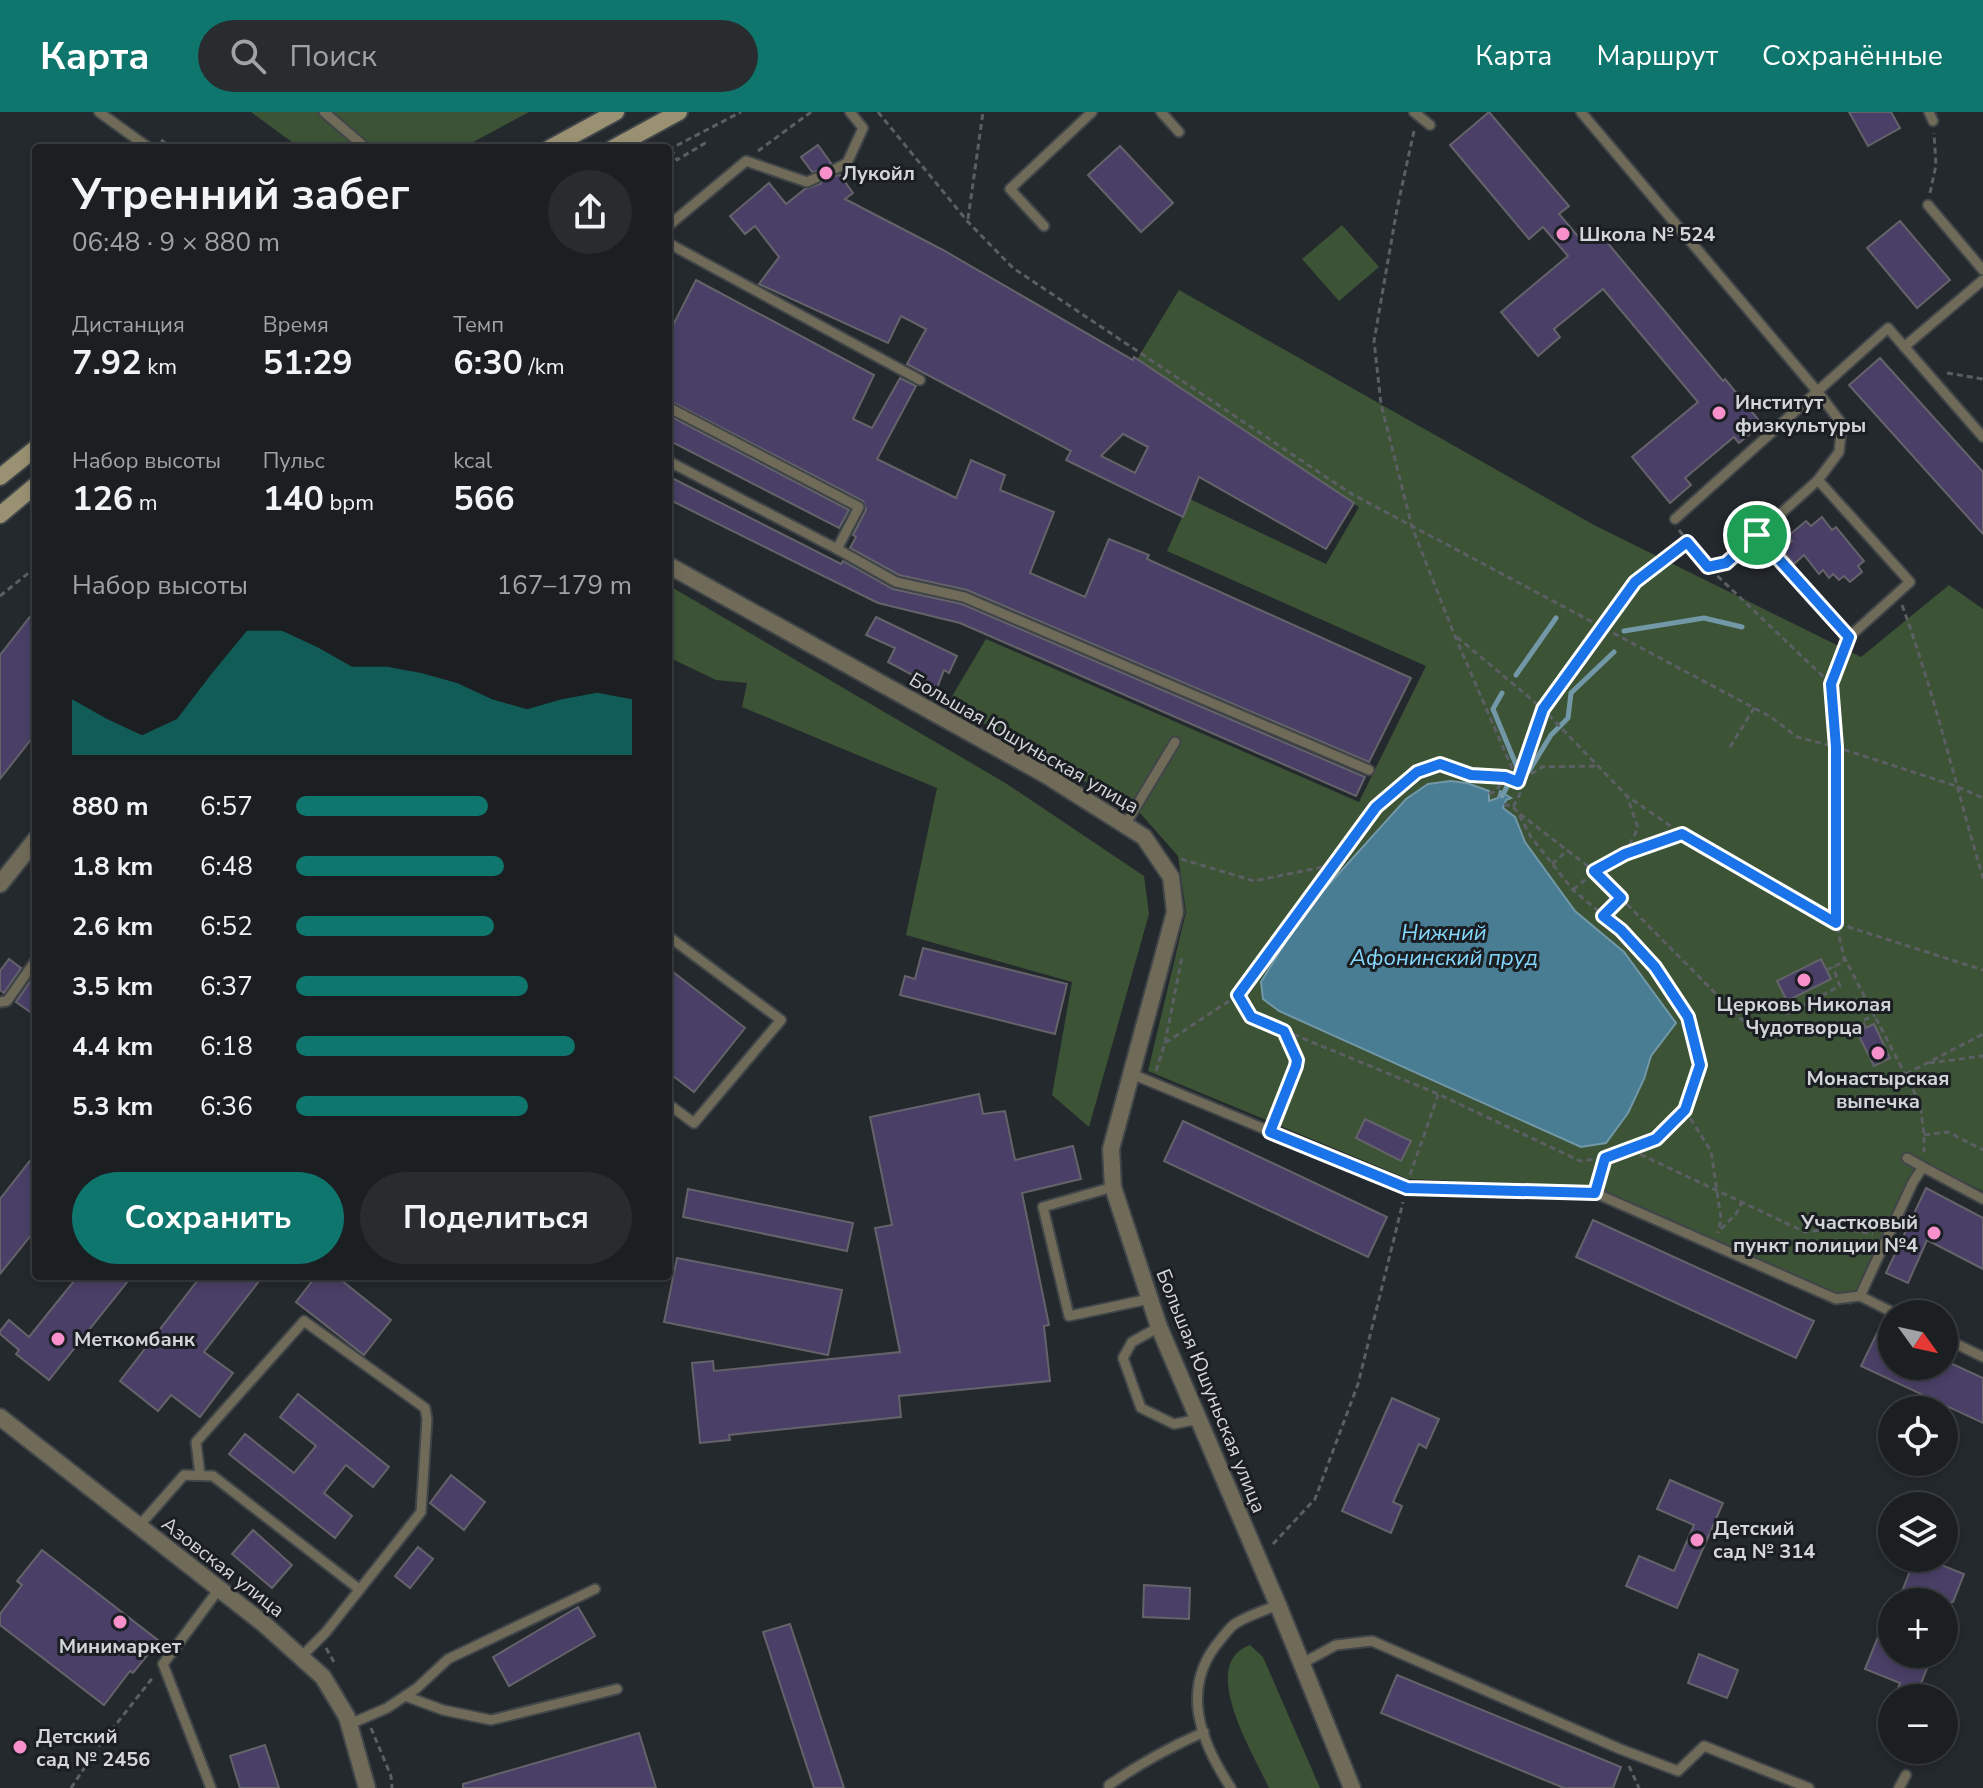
<!DOCTYPE html>
<html lang="ru">
<head>
<meta charset="utf-8">
<style>
  :root { --surface:#1b1f22; --page:#282c2f; --text:#f1f3f6; --muted:#a0a2a5; --line:#393d40; --accent:#0f766e }
  body { margin:0; font-family:"Nunito Sans",sans-serif; background:var(--page); color:var(--text); height:100vh; display:flex; flex-direction:column; font-size:30px; white-space:nowrap }
  * { box-sizing:border-box; margin:0 }
  p { font-size:26px; color:var(--muted) }
  .icon { flex:none; width:44px; height:44px; fill:none; stroke:currentColor; stroke-width:2; stroke-linecap:round; stroke-linejoin:round }
  .map { position:relative; flex:1; overflow:hidden }
  .side { position:absolute; left:32px; top:32px; width:640px; height:1136px; display:flex; flex-direction:column; background:var(--surface); border-radius:8px; box-shadow:0 4px 12px #0003,0 0 0 2px var(--line) }
  .side>* { flex:none }
  .needle { width:52px; rotate:123deg }
  .tools { position:absolute; left:1878px; top:1188px; display:grid; gap:16px }
  .tools a { display:grid; place-items:center; width:80px; height:80px; border-radius:50%; background:var(--surface); box-shadow:0 4px 12px #0003,0 0 0 2px var(--line); font-size:40px }
  .pin { position:absolute; display:grid; place-items:center; width:68px; height:68px; color:#fff; margin:-34px; border:4px solid #fff; border-radius:50%; box-shadow:0 2px 8px #0007 }
  .round { display:grid; place-items:center; flex:none; width:84px; height:84px; border-radius:42px; background:var(--page) }
  .summary { display:flex; align-items:center; justify-content:space-between; height:136px; padding:0 40px }
  h1 { font-size:44px; font-weight:700; line-height:60px }
  .metrics { display:grid; grid-template-columns:repeat(3,1fr); gap:12px; height:136px; padding:8px 40px }
  .metrics div { display:grid; align-content:center }
  .metrics b { font-size:34px; font-weight:700 }
  .metrics small { font-size:22px; font-weight:400 }
  .metrics p { font-size:22px }
  .chart { height:224px; padding:16px 40px }
  .chart p { display:flex; justify-content:space-between }
  .chart svg { width:100%; height:144px; margin-top:8px; fill:var(--accent); opacity:.7 }
  .action { display:flex; gap:16px; margin-top:auto; padding:16px 40px }
  .action a { flex:1; height:92px; border-radius:48px; background:var(--accent); color:#fff; font-size:32px; font-weight:700; line-height:92px; text-align:center }
  .action a+a { background:var(--page); color:var(--text) }
  ul { padding:0 40px; list-style:none; font-size:26px }
  li { display:grid; grid-template-columns:128px 96px 1fr; align-items:center; height:60px }
  li i { height:20px; border-radius:10px; background:var(--accent) }
  header { display:flex; align-items:center; gap:48px; box-sizing:border-box; height:112px; padding:0 40px; background:var(--accent); color:#fff }
  header strong { font-size:38px }
  nav { display:flex; gap:44px; margin-inline-start:auto; font-size:28px }
  .search { width:560px; height:72px; background:var(--page); display:flex; align-items:center; gap:20px; box-sizing:border-box; padding:0 28px; border-radius:44px; color:var(--muted); font-size:30px }
  .map>svg:first-child { display:block }
  .green { fill:#3c5335 }
  .water { fill:#487d93; stroke:#7298a8; stroke-width:2 }
  .lines { fill:none; stroke-linecap:round; stroke-linejoin:round }
  .stream { stroke:#7298a8; stroke-width:5 }
  .building { fill:#4a4067; stroke:#64636a; stroke-width:2; fill-rule:evenodd }
  .service-casing { stroke:#404549; stroke-width:13 }
  .minor-casing { stroke:#404549; stroke-width:20 }
  .tertiary-casing { stroke:#404549; stroke-width:20 }
  .secondary-casing { stroke:#404549; stroke-width:20 }
  .path { stroke:#5b5f64; stroke-width:3; stroke-dasharray:6 4; stroke-linecap:butt }
  .service { stroke:#706b58; stroke-width:9 }
  .minor { stroke:#706b58; stroke-width:16 }
  .tertiary { stroke:#706b58; stroke-width:16 }
  .secondary { stroke:#999172; stroke-width:16 }
  .route-casing { stroke:#fff; stroke-width:16 }
  .route { stroke:#1a73e8; stroke-width:10 }
  .poi-dot { fill:#f890cb; stroke:#1b1f24; stroke-width:3 }
  .labels { text-anchor:middle; dominant-baseline:central; stroke-width:6; stroke-linejoin:round; paint-order:stroke }
  .poi-label { font-size:20px; font-weight:bold; fill:#d3d6d9; stroke:#1b1f24; text-anchor:start }
  .street-label { font-size:20px; fill:#d3d6d9; stroke:#1b1f24 }
  .water-label { font-size:22px; font-style:italic; fill:#83d8fb; stroke:#1b1f24 }
</style>
</head>
<body>
<header>
<strong>Карта</strong>
<div class="search"><svg class="icon" aria-label="search" viewBox="0 0 24 24"><circle cx="10" cy="10" r="6"/><path d="M15 15l6 6"/></svg>Поиск</div>
<nav><a>Карта</a><a>Маршрут</a><a>Сохранённые</a></nav>
</header>
<div class="map">
<svg width="1983" height="1676" viewBox="0 0 1983 1676">
  <rect width="100%" height="100%" fill="#24292e"/>
  <g class="green">
    <polygon points="251,0 529,0 462,36 300,36"/>
    <polygon points="1342,113 1379,155 1339,189 1302,147"/>
    <polygon points="1179,178 1594,413 1861,545 1949,473 1983,497 1983,1079 1918,1048 1851,1193 1586,1074 1408,1067 1148,959 1186,800 1178,744 1140,701 948,591 986,527 1359,690 1426,554 1167,439 1190,387 1326,452 1359,395 1136,249"/>
    <polygon points="668,473 1007,672 1144,764 1149,802 1089,1015 1052,983 1072,870 906,823 937,676 742,595 747,571 716,568 668,545"/>
    <path d="M 1250,1533 L 1263,1545 L 1320,1676 L 1269,1676 C 1254,1643 1197,1552 1250,1533 Z"/>
  </g>
  <polygon class="water" points="1450,669 1467,671 1489,679 1489,689 1498,686 1500,679 1511,686 1506,688 1503,696 1515,705 1525,730 1575,799 1624,840 1676,911 1651,944 1644,967 1628,1001 1606,1031 1581,1035 1279,899 1263,887 1261,870 1304,800 1406,687 1428,672"/>
  <g class="lines">
    <g class="stream">
      <polyline points="1624,519 1704,506 1742,515"/>
      <polyline points="1516,563 1556,506"/>
      <polyline points="1502,581 1493,597 1517,655"/>
      <polyline points="1529,659 1551,623 1568,606 1571,581 1614,540"/>
      <polyline points="1502,684 1509,671"/>
    </g>
  </g>
  <g class="building">
    <polygon points="1489,0 1569,94 1559,102 1582,129 1596,117 1723,269 1725,267 1762,312 1739,331 1734,325 1685,366 1691,373 1670,391 1632,345 1698,290 1603,177 1554,217 1560,225 1538,244 1501,200 1568,144 1543,115 1529,127 1450,33"/>
    <polygon points="1849,0 1891,0 1900,16 1868,34"/>
    <path d="M 818,33 L 831,51 L 828,56 L 829,61 L 834,64 L 840,63 L 853,81 L 845,87 L 943,138 L 1133,248 L 1134,245 L 1354,391 L 1326,437 L 1199,365 L 1183,405 L 1066,348 L 1071,339 L 907,252 L 926,217 L 901,204 L 888,231 L 759,172 L 779,145 L 755,114 L 745,122 L 730,104 L 769,71 L 786,92 L 805,77 L 820,72 L 823,68 L 822,62 L 818,59 L 812,60 L 801,45 ZM 1123,322 L 1148,335 L 1135,361 L 1101,344 Z"/>
    <polygon points="1120,34 1173,91 1141,120 1088,63"/>
    <polygon points="1900,109 1950,168 1917,196 1867,136"/>
    <polygon points="696,168 874,263 853,307 872,316 900,266 916,274 877,347 956,386 971,348 1005,363 1000,378 1054,400 1030,461 1085,485 1109,427 1149,443 1147,447 1411,566 1369,650 967,478 899,463 850,436 856,425 853,423 866,398 863,389 668,288 668,223"/>
    <polygon points="1880,246 1983,360 1983,422 1849,273"/>
    <polygon points="668,303 849,398 839,416 668,328"/>
    <polygon points="668,364 841,452 843,449 893,477 962,492 1365,665 1356,684 960,511 878,491 668,387"/>
    <polygon points="1822,405 1832,418 1836,415 1864,449 1858,454 1862,460 1850,470 1844,464 1839,468 1833,462 1829,466 1823,458 1819,462 1804,443 1794,452 1782,437 1792,429 1788,424 1806,409 1811,414"/>
    <polygon points="36,497 36,621 0,667 0,543"/>
    <polygon points="876,505 957,544 949,561 944,558 937,576 888,550 895,536 866,523"/>
    <polygon points="923,836 1067,872 1055,922 900,883 905,864 915,867"/>
    <polygon points="9,847 21,856 4,881 0,878 0,859"/>
    <polygon points="1821,847 1831,867 1787,889 1777,869"/>
    <polygon points="668,856 745,916 694,980 668,960"/>
    <polygon points="34,864 36,866 36,904 16,890"/>
    <polygon points="1874,912 1890,946 1874,954 1857,920"/>
    <polygon points="979,982 983,1002 1005,999 1015,1048 1073,1034 1081,1067 1022,1081 1049,1213 1044,1214 1050,1269 899,1284 901,1305 729,1323 730,1328 700,1331 692,1251 713,1249 714,1259 900,1240 875,1116 892,1113 870,1005"/>
    <polygon points="1365,1007 1411,1029 1401,1049 1356,1026"/>
    <polygon points="1183,1009 1387,1105 1368,1145 1164,1049"/>
    <polygon points="36,1041 36,1117 0,1162 0,1087"/>
    <polygon points="1926,1076 1983,1106 1983,1157 1927,1128 1908,1171 1886,1161"/>
    <polygon points="688,1077 853,1111 847,1139 683,1105"/>
    <polygon points="1593,1108 1814,1209 1796,1246 1576,1145"/>
    <polygon points="677,1146 842,1178 828,1243 664,1210"/>
    <polygon points="78,1164 132,1164 49,1268 16,1242 19,1238 0,1222 0,1219 9,1208 29,1225"/>
    <polygon points="201,1164 263,1164 204,1240 233,1261 200,1305 171,1283 158,1299 120,1269"/>
    <polygon points="316,1164 336,1164 391,1208 364,1243 296,1190"/>
    <polygon points="1879,1217 1892,1223 1892,1254 1944,1254 1944,1248 1983,1266 1983,1311 1861,1254"/>
    <polygon points="298,1282 389,1355 373,1375 346,1353 324,1381 352,1404 335,1426 229,1342 245,1322 294,1361 316,1334 280,1305"/>
    <polygon points="1392,1286 1439,1307 1426,1336 1419,1332 1393,1390 1402,1394 1391,1421 1342,1399"/>
    <polygon points="451,1363 485,1390 464,1418 430,1391"/>
    <polygon points="1670,1368 1723,1391 1677,1496 1626,1474 1639,1444 1674,1459 1694,1413 1657,1397"/>
    <polygon points="253,1418 292,1453 272,1476 232,1442"/>
    <polygon points="418,1435 433,1447 410,1476 395,1464"/>
    <polygon points="42,1438 159,1529 133,1561 130,1559 104,1593 0,1513 0,1502 22,1473 17,1469"/>
    <polygon points="1915,1446 1924,1446 1964,1462 1953,1490 1923,1490 1924,1486 1903,1477"/>
    <polygon points="1144,1473 1190,1476 1189,1507 1143,1505"/>
    <polygon points="1891,1493 1892,1542 1933,1542 1915,1586 1894,1586 1900,1571 1865,1557"/>
    <polygon points="578,1495 595,1524 509,1574 493,1545"/>
    <polygon points="790,1512 844,1676 814,1676 763,1520"/>
    <polygon points="1699,1542 1738,1558 1727,1586 1688,1571"/>
    <polygon points="1397,1563 1621,1655 1613,1676 1564,1676 1381,1601"/>
    <polygon points="639,1621 656,1676 463,1676 463,1672"/>
    <polygon points="265,1633 279,1676 240,1676 230,1644"/>
  </g>
  <g class="lines">
    <defs>
      <g id="service">
        <polyline points="99,0 149,36"/>
        <polyline points="324,0 366,36"/>
        <polyline points="1161,0 1179,20"/>
        <polyline points="1414,0 1430,13"/>
        <polyline points="1581,0 1817,279 1842,312 1839,340 1818,368"/>
        <polyline points="1929,0 1933,9"/>
        <polyline points="835,57 847,51 863,16 850,0"/>
        <polyline points="1928,93 1983,158"/>
        <polyline points="668,114 746,49 807,70 816,66"/>
        <polyline points="1044,114 1010,77 1092,0"/>
        <polyline points="668,131 920,268"/>
        <polyline points="1904,235 1983,168"/>
        <polyline points="668,295 859,395 837,437 668,349"/>
        <polygon points="1818,368 1910,470 1849,525 1757,423"/>
        <polyline points="1675,407 1888,216 1983,325"/>
        <polyline points="837,437 896,470 964,485 1369,658"/>
        <polyline points="1125,713 1175,630"/>
        <polyline points="668,824 781,908 694,1011 668,992"/>
        <polyline points="0,890 7,889 36,848"/>
        <polyline points="1132,962 1407,1076 1595,1081 1836,1187 1860,1184 1913,1070 1923,1055 1983,1087"/>
        <polyline points="1907,1046 1923,1055"/>
        <polyline points="1113,1075 1043,1095 1069,1204 1149,1187"/>
        <polyline points="1860,1184 1896,1202"/>
        <polyline points="1159,1215 1132,1230 1123,1246 1141,1296 1174,1312 1199,1307"/>
        <polyline points="1944,1226 1983,1245"/>
        <polyline points="200,1363 196,1330 304,1209 425,1296 427,1307 421,1400 326,1520 301,1545"/>
        <polyline points="139,1414 184,1363 213,1364 359,1477"/>
        <polyline points="1301,1552 1336,1533 1372,1529 1620,1637 1678,1659 1704,1634 1809,1676"/>
        <polyline points="405,1584 443,1598 491,1608 617,1577"/>
        <polyline points="350,1612 387,1596 417,1576 448,1547 595,1477"/>
        <polyline points="211,1676 163,1552 219,1477"/>
        <path d="M 1109,1676 L 1109,1673 C 1139,1652 1170,1635 1204,1620"/>
        <path d="M 1231,1676 C 1200,1629 1179,1575 1221,1527 C 1226,1521 1231,1513 1238,1510 C 1250,1503 1265,1498 1278,1493"/>
        <polyline points="1899,1676 1906,1663"/>
      </g>
      <polyline id="minor" points="0,772 36,727"/>
      <g id="tertiary">
        <polyline points="668,453 1046,663 1144,725 1171,765 1175,800 1111,1037 1113,1075 1159,1215 1278,1493 1352,1676"/>
        <polyline points="0,1305 264,1512 323,1565 347,1605 367,1676"/>
      </g>
      <g id="secondary">
        <polyline points="550,36 616,0"/>
        <polyline points="613,36 679,0"/>
        <polyline points="0,365 36,336"/>
        <polyline points="0,403 36,373"/>
      </g>
    </defs>
    <use href="#service" class="service-casing"/>
    <use href="#minor" class="minor-casing"/>
    <use href="#tertiary" class="tertiary-casing"/>
    <use href="#secondary" class="secondary-casing"/>
    <g class="path">
      <polyline points="878,0 968,110 1013,156 1350,381 1771,605 1797,625 1836,635 1956,674 1983,686"/>
      <polyline points="1414,19 1397,97 1374,229 1381,292 1412,415 1454,522 1518,670"/>
      <polyline points="161,28 172,36"/>
      <polyline points="671,37 677,48 707,30"/>
      <polyline points="668,38 741,0"/>
      <polyline points="758,39 811,0"/>
      <polyline points="1930,81 1936,53 1934,21"/>
      <polyline points="968,107 983,0"/>
      <polyline points="1947,261 1983,267"/>
      <polyline points="1679,418 1708,455 1831,572 1836,635 1836,811 1844,845 1920,991 1924,1023 1924,1040"/>
      <polyline points="1708,455 1726,451 1748,431"/>
      <polyline points="0,484 36,455"/>
      <path d="M 1902,493 C 1935,583 1956,675 1983,766"/>
      <polyline points="1457,525 1543,597 1627,684 1682,722 1836,811 1983,858"/>
      <polyline points="1831,572 1844,539"/>
      <polyline points="1730,635 1754,596"/>
      <polyline points="1521,663 1533,661 1542,655 1598,654"/>
      <polyline points="1519,667 1543,597 1635,470 1687,430"/>
      <polyline points="1489,682 1496,679 1505,665"/>
      <polyline points="1504,692 1513,695 1517,699 1531,725 1573,778 1621,818 1655,855 1688,905 1700,953 1685,998 1656,1027 1605,1046 1580,1049 1438,982 1251,905 1238,883 1376,695 1417,660 1440,652 1471,663 1505,665 1518,670 1520,682 1513,695"/>
      <polyline points="1520,702 1594,759 1756,922"/>
      <polyline points="1625,742 1638,716 1627,684"/>
      <polyline points="1181,747 1254,769 1332,753"/>
      <polyline points="1552,752 1568,738"/>
      <path d="M 1573,778 C 1606,748 1641,736 1682,722"/>
      <polyline points="1603,804 1620,787"/>
      <polyline points="1826,858 1844,850 1844,845"/>
      <polyline points="1786,902 1840,874 1833,855"/>
      <polyline points="1866,916 1862,909 1875,903"/>
      <polyline points="1165,931 1182,845"/>
      <polyline points="1929,951 1983,944"/>
      <polyline points="1156,959 1165,931 1238,883"/>
      <polyline points="1906,962 1983,922"/>
      <polyline points="1685,998 1711,1039 1721,1106 1718,1121"/>
      <polyline points="1276,1005 1297,951 1284,920"/>
      <polyline points="1924,1023 1948,1020 1983,1038"/>
      <polyline points="1631,1038 1805,1120 1837,1116 1873,1122"/>
      <polyline points="1410,1063 1438,983"/>
      <polyline points="1599,1070 1605,1046"/>
      <polyline points="1721,1117 1736,1102 1742,1090"/>
      <polyline points="1273,1432 1315,1387 1358,1272 1403,1090"/>
      <polyline points="326,1536 334,1550"/>
      <polyline points="371,1616 391,1664 392,1676"/>
      <polyline points="1629,1654 1639,1676"/>
      <polyline points="71,1676 99,1634 154,1564"/>
    </g>
    <use href="#service" class="service"/>
    <use href="#minor" class="minor"/>
    <use href="#tertiary" class="tertiary"/>
    <use href="#secondary" class="secondary"/>
  </g>
  <g class="lines">
    <defs>
      <polygon id="route" points="1757,423 1849,525 1831,572 1836,635 1836,811 1682,722 1625,742 1594,759 1621,786 1603,804 1621,818 1655,855 1688,905 1700,953 1685,998 1656,1027 1605,1046 1595,1081 1407,1076 1270,1020 1296,954 1297,948 1284,919 1251,905 1238,883 1376,695 1417,660 1440,652 1471,663 1505,665 1518,670 1543,597 1635,470 1687,430 1708,455 1726,451"/>
    </defs>
    <use href="#route" class="route-casing"/>
    <use href="#route" class="route"/>
  </g>
  <g class="poi-dot">
    <circle cx="826" cy="61" r="8"/>
    <circle cx="1563" cy="122" r="8"/>
    <circle cx="1719" cy="301" r="8"/>
    <circle cx="1804" cy="868" r="8"/>
    <circle cx="1878" cy="941" r="8"/>
    <circle cx="1934" cy="1121" r="8"/>
    <circle cx="58" cy="1227" r="8"/>
    <circle cx="1697" cy="1428" r="8"/>
    <circle cx="120" cy="1510" r="8"/>
    <circle cx="20" cy="1635" r="8"/>
  </g>
  <g class="labels">
    <g class="poi-label">
      <text x="842" y="61">Лукойл</text>
      <text x="1579" y="122">Школа № 524</text>
      <text x="1735" y="290">Институт<tspan x="1735" dy="23">физкультуры</tspan></text>
      <text x="1804" y="892" text-anchor="middle">Церковь Николая<tspan x="1804" dy="23">Чудотворца</tspan></text>
      <text x="1878" y="966" text-anchor="middle">Монастырская<tspan x="1878" dy="23">выпечка</tspan></text>
      <text x="1918" y="1110" text-anchor="end">Участковый<tspan x="1918" dy="23">пункт полиции №4</tspan></text>
      <text x="74" y="1227">Меткомбанк</text>
      <text x="1713" y="1416">Детский<tspan x="1713" dy="23">сад № 314</tspan></text>
      <text x="120" y="1534" text-anchor="middle">Минимаркет</text>
      <text x="36" y="1624">Детский<tspan x="36" dy="23">сад № 2456</tspan></text>
    </g>
    <g class="street-label">
      <text transform="translate(1024 631) rotate(30)">Большая Юшуньская улица</text>
      <text transform="translate(1211 1279) rotate(68)">Большая Юшуньская улица</text>
      <text transform="translate(223 1455) rotate(38)">Азовская улица</text>
    </g>
    <g class="water-label">
      <text x="1444" y="821">Нижний<tspan x="1444" dy="25">Афонинский пруд</tspan></text>
    </g>
  </g>
</svg>
<div class="tools">
<a><svg class="needle" viewBox="-14 -14 28 28"><path d="M0-13l5 13h-10z" fill="#e53935"/><path d="M0 13l5-13h-10z" fill="#a0a2a5"/></svg></a>
<a><svg class="icon" aria-label="locate" viewBox="0 0 24 24"><circle cx="12" cy="12" r="6"/><path d="M12 2v4M12 18v4M2 12h4M18 12h4"/></svg></a>
<a><svg class="icon" aria-label="layers" viewBox="0 0 24 24"><path d="M12 4l9 5-9 5-9-5zM3 14l9 5 9-5"/></svg></a>
<a>+</a>
<a>−</a>
</div>
<div class="pin" style="left:1757px;top:423px;background:#1e9e55"><svg class="icon" aria-label="arrive" viewBox="0 0 24 24"><path d="M6 21V4h12l-3 4 3 4H6"/></svg></div>
<section class="side">
<div class="summary"><div><h1>Утренний забег</h1><p>06:48 · 9 × 880 m</p></div><a class="round"><svg class="icon" aria-label="share" viewBox="0 0 24 24"><path d="M12 15V3M7 8l5-5 5 5M5 13v7h14v-7"/></svg></a></div>
<div class="metrics">
<div><p>Дистанция</p><b>7.92<small> km</small></b></div>
<div><p>Время</p><b>51:29</b></div>
<div><p>Темп</p><b>6:30<small> /km</small></b></div>
</div>
<div class="metrics">
<div><p>Набор высоты</p><b>126<small> m</small></b></div>
<div><p>Пульс</p><b>140<small> bpm</small></b></div>
<div><p>kcal</p><b>566</b></div>
</div>
<div class="chart"><p><span>Набор высоты</span>167–179 m</p>
<svg viewBox="0 0 160 44" preserveAspectRatio="none"><path d="M0 44V27L10 33L20 38L30 33L40 19L50 6L60 6L70 11L80 17L90 17L100 19L110 22L120 27L130 30L140 27L150 25L160 27V44z"/></svg>
</div>
<ul>
<li><b>880 m</b>6:57<i style="width:57%"></i></li>
<li><b>1.8 km</b>6:48<i style="width:62%"></i></li>
<li><b>2.6 km</b>6:52<i style="width:59%"></i></li>
<li><b>3.5 km</b>6:37<i style="width:69%"></i></li>
<li><b>4.4 km</b>6:18<i style="width:83%"></i></li>
<li><b>5.3 km</b>6:36<i style="width:69%"></i></li>
</ul>
<div class="action"><a>Сохранить</a><a>Поделиться</a></div>
</section>
</div>
</body>
</html>
